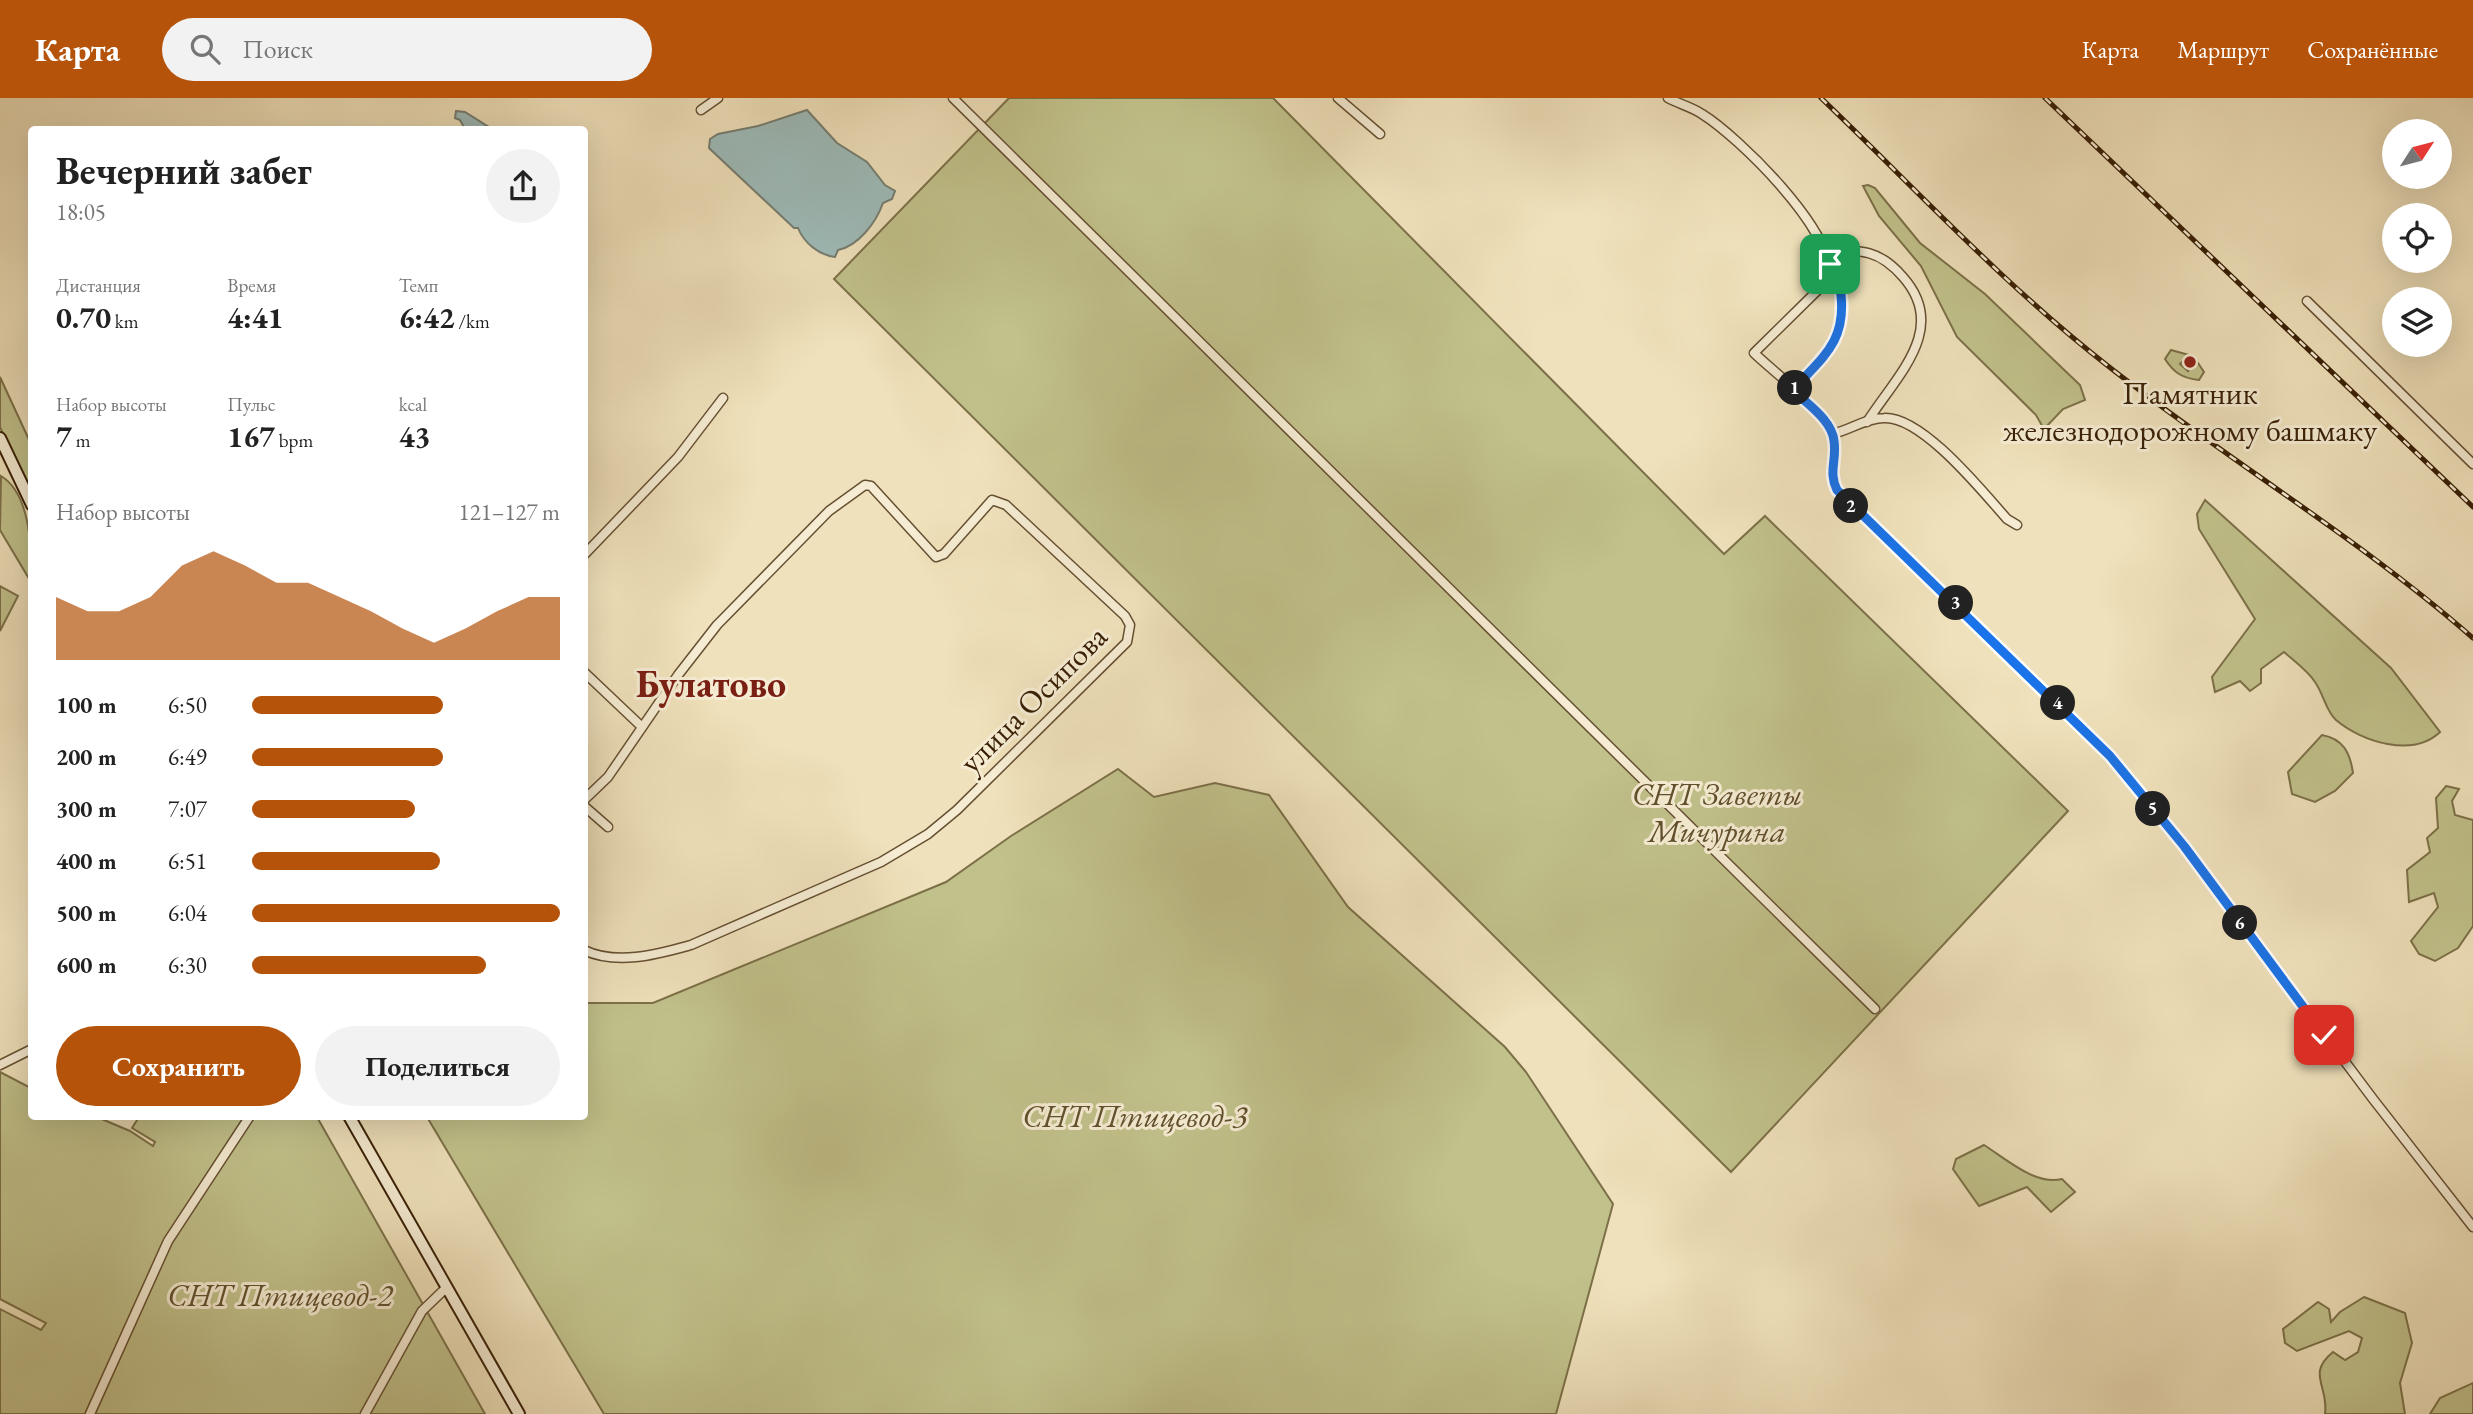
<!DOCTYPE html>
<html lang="ru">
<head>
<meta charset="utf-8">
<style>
  :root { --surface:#fff; --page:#f2f2f2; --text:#222; --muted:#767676; --accent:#b45309 }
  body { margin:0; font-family:"EB Garamond",serif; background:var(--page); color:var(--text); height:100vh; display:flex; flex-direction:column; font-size:26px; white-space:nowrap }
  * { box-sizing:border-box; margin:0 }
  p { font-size:23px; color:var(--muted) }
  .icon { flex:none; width:38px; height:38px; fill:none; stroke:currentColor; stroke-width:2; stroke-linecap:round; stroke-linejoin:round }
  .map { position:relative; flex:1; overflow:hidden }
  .sheet { position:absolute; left:28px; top:28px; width:560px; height:994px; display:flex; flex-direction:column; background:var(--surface); border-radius:7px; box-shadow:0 7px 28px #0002 }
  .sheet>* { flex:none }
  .needle { width:46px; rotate:54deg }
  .tools { position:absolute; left:2382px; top:21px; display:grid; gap:14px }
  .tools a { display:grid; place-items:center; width:70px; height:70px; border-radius:50%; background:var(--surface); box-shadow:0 7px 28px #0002; font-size:35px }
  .pin { position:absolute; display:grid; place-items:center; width:60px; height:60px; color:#fff; margin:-30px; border-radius:14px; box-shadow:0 4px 10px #0006 }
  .km { position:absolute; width:35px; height:35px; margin:-18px; border-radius:50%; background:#222; color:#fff; font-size:19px; line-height:35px; text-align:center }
  .round { display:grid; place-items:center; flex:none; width:74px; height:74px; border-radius:37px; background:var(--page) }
  .head { display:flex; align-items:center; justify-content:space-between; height:119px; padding:0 28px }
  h1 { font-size:38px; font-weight:700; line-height:52px }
  .figures { display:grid; grid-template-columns:repeat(3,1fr); gap:10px; height:119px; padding:7px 28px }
  .figures div { display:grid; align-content:center }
  .figures b { font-size:30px; font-weight:700 }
  .figures small { font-size:19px; font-weight:400 }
  .figures p { font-size:19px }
  .chart { height:196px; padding:14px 28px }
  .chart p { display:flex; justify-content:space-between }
  .chart svg { width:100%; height:126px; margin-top:7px; fill:var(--accent); opacity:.7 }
  .button { display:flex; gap:14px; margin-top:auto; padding:14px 28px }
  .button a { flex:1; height:80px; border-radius:42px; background:var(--accent); color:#fff; font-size:28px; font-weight:700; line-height:80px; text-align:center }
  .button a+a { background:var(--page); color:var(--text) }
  ul { padding:0 28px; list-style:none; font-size:23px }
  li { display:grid; grid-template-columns:112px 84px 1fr; align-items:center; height:52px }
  li i { height:18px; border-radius:9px; background:var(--accent) }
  header { display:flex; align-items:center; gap:42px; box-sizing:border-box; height:98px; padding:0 35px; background:var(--accent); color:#fff }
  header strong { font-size:33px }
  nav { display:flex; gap:38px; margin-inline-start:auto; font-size:24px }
  .search { width:490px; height:63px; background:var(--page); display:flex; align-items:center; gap:18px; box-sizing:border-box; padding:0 24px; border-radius:38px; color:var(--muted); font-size:26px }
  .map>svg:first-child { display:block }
  .green { fill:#c1c18b; stroke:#7c7048; stroke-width:2 }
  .water { fill:#9dbbb9; stroke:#757d71; stroke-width:2 }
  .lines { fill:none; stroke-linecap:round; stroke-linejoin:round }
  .minor-casing { stroke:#665032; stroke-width:11 }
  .secondary-casing { stroke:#381f04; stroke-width:14 }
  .minor { stroke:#f5ecd3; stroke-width:8 }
  .secondary { stroke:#f5ecd3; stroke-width:10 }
  .rail-casing { stroke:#381f04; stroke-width:5 }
  .rail { stroke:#f5ecd3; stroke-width:2.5; stroke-dasharray:8; stroke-linecap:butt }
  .route-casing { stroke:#fff; stroke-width:14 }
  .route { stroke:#1a73e8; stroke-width:9 }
  .poi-dot { fill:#8f2418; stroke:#f5ecd3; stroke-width:2.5 }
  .labels { text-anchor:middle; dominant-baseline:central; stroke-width:6; stroke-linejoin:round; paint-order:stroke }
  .poi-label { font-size:32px; fill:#381f04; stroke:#f5ecd3 }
  .street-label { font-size:32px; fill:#381f04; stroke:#f5ecd3 }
  .park-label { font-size:32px; font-style:italic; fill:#61502c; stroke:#f5ecd3 }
  .district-label { font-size:38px; font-weight:bold; fill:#7a1f14; stroke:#f5ecd3 }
</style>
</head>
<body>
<header>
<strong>Карта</strong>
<div class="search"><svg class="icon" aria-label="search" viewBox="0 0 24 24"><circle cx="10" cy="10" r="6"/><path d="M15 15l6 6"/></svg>Поиск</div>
<nav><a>Карта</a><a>Маршрут</a><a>Сохранённые</a></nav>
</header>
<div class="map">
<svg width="2473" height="1316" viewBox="0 0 2473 1316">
  <rect width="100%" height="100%" fill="#efe1bb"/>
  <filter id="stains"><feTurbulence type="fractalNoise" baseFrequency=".00286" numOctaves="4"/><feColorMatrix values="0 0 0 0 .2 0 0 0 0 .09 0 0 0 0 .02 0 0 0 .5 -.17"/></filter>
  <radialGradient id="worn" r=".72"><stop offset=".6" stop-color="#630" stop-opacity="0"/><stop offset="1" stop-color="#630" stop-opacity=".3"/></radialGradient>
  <g class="green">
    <polygon points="1009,0 1273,0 1724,456 1765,418 2068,713 1731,1074 834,181"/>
    <polygon points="1868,87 1875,90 1920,145 1985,196 2080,287 2085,302 2063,311 2044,331 2036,317 1957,239 1921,168 1879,118 1863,88"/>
    <path d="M 2171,252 L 2189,257 L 2180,266 L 2188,273 L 2194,259 L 2204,274 L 2199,282 C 2182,280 2174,275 2165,261 Z"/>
    <polygon points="0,279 31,346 31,398 0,329"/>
    <path d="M 1,378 C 31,396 32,453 31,484 L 0,432 Z"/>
    <path d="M 2205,402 L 2391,570 L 2440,634 C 2413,660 2362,644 2336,622 C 2326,613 2323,595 2315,584 C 2308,573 2294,563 2284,554 L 2261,571 L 2261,585 L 2250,593 L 2240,583 L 2215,594 L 2212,579 L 2255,521 L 2199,431 L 2197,416 Z"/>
    <polygon points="0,488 18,498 0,533"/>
    <path d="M 2322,637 C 2343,641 2350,654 2353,675 L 2335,693 L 2315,704 L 2292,696 L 2288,674 Z"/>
    <polygon points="1118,671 1154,699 1215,685 1269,697 1348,809 1505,949 1526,974 1613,1106 1556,1316 604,1316 427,1019 584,1018 585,905 653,905 946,784 1011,738"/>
    <polygon points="2446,688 2459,691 2452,703 2455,717 2473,722 2473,828 2458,850 2435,863 2419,856 2411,843 2438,809 2434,795 2409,804 2407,772 2430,754 2427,740 2438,730 2436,700"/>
    <polygon points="0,974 31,990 32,1018 97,1019 130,1033 153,1048 155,1044 132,1030 139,1019 244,1019 164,1142 85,1316 0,1316 0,1211 41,1232 46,1225 0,1201"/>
    <polygon points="254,1018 317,1019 485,1316 95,1316 171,1146"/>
    <path d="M 1984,1047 C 2006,1061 2036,1088 2062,1081 L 2075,1094 L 2051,1114 L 2027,1089 L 1979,1108 L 1953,1071 L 1956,1061 Z"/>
    <path d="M 2364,1199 L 2405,1215 L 2412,1245 L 2400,1285 L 2405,1316 L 2325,1316 C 2329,1288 2306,1276 2333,1254 L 2345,1262 L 2358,1254 L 2362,1240 L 2349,1233 L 2297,1253 L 2285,1245 L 2283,1231 L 2318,1204 L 2329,1211 L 2331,1224 L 2340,1214 Z"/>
    <polygon points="2473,1285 2473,1316 2430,1316 2440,1300"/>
  </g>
  <g class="water">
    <path d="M 807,12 L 837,45 L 867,64 L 885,87 L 895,93 L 892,101 L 883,105 C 876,125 858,148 838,152 L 835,159 C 819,157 804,145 798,130 L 794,130 L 709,50 L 710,41 L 718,36 L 758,28 Z"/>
    <polygon points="456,13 465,14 492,31 465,31 460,22 455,20"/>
  </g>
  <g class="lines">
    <defs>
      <g id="minor">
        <polyline points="953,0 1875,911"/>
        <polyline points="1338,0 1380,36"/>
        <path d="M 1668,0 C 1679,6 1692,9 1702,16 C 1739,39 1833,132 1829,176 L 1821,189 L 1754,255 C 1776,276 1825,312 1833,339 C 1839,357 1826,371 1837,392 L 2110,658 L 2184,749 L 2373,1001 L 2473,1129"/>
        <polyline points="701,12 718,0"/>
        <path d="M 1827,153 C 1861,152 1879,151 1903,179 C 1949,231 1897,277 1867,324"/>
        <polyline points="2307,203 2473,366"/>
        <path d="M 1793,292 C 1822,259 1846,245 1841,197 C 1839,184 1839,176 1830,166"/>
        <path d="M 1832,336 C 1850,332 1866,320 1884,320 C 1922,318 1982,393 2007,421 L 2017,427"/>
        <polyline points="584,457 678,359 723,300"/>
        <polyline points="584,574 642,629"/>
        <path d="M 584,702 L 608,679 L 678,577 L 717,527 L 829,413 L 865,387 L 871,388 L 936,459 L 944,456 L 992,402 L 1006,407 L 1125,518 L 1130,527 L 1127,544 L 957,712 L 928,736 L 881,764 L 691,847 C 658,856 617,868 584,852"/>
        <polyline points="584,708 608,729"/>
        <polyline points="0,967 32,951"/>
        <polyline points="90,1316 168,1143 250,1018"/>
        <polyline points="365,1316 422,1213 447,1189"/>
      </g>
      <g id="secondary">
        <polyline points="0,340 32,407"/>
        <polyline points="349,1018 519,1316"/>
      </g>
    </defs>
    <use href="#minor" class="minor-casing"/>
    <use href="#secondary" class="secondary-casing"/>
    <use href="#minor" class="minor"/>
    <use href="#secondary" class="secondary"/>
    <defs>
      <g id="rail">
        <path d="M 1821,0 C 1915,90 2005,188 2108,268 C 2227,362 2359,440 2473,540"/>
        <polyline points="2045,0 2473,409"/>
      </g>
    </defs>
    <use href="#rail" class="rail-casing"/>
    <use href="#rail" class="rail"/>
  </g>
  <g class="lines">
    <defs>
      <path id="route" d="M 1830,166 C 1839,177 1839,184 1841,197 C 1846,245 1822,259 1793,292 C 1807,306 1832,322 1834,343 C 1837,362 1828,374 1837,392 L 2110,658 L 2184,748 L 2324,937"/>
    </defs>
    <use href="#route" class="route-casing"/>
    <use href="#route" class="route"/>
  </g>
  <circle class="poi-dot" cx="2190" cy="264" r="7"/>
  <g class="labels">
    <g class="poi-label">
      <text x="2190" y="295">Памятник<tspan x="2190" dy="37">железнодорожному башмаку</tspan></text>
    </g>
    <g class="street-label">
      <text transform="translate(1033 601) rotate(-45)">улица Осипова</text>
    </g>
    <g class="park-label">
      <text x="1717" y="696">СНТ Заветы<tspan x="1717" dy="37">Мичурина</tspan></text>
      <text x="1135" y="1018">СНТ Птицевод-3</text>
      <text x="280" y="1197">СНТ Птицевод-2</text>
    </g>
    <g class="district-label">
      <text x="711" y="585">Булатово</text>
    </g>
  </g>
  <rect width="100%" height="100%" filter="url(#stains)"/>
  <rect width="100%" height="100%" fill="url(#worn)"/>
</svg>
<div class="tools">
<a><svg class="needle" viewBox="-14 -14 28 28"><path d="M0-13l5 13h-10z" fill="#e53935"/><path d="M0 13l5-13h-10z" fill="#767676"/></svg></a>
<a><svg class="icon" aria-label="locate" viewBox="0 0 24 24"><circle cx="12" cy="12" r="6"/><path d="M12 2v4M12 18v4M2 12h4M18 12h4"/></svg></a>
<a><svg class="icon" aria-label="layers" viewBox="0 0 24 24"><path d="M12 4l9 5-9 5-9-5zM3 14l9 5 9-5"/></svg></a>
</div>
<div class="pin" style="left:1830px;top:166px;background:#1e9e55"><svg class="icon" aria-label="arrive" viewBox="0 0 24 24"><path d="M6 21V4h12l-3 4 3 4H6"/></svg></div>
<div class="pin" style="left:2324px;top:937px;background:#d93025"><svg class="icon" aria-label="check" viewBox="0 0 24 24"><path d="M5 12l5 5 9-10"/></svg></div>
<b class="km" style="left:1795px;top:290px">1</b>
<b class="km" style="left:1851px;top:408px">2</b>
<b class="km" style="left:1956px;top:505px">3</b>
<b class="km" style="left:2058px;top:605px">4</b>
<b class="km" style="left:2153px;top:711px">5</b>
<b class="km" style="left:2240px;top:825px">6</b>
<section class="sheet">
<div class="head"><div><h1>Вечерний забег</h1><p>18:05</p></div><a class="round"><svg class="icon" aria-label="share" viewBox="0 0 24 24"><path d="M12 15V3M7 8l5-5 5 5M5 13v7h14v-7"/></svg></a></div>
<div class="figures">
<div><p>Дистанция</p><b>0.70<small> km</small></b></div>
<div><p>Время</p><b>4:41</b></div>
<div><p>Темп</p><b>6:42<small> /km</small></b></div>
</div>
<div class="figures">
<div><p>Набор высоты</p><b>7<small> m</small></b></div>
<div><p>Пульс</p><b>167<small> bpm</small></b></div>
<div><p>kcal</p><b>43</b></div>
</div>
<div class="chart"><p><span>Набор высоты</span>121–127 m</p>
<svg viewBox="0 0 160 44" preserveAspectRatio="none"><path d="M0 44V22L10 27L20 27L30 22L40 11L50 6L60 11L70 17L80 17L90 22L100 27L110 33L120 38L130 33L140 27L150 22L160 22V44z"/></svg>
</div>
<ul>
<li><b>100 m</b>6:50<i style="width:62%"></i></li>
<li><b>200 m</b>6:49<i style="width:62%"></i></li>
<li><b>300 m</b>7:07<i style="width:53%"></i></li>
<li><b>400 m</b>6:51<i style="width:61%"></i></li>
<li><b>500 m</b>6:04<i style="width:100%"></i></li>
<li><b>600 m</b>6:30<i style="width:76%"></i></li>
</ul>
<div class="button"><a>Сохранить</a><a>Поделиться</a></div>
</section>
</div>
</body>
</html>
